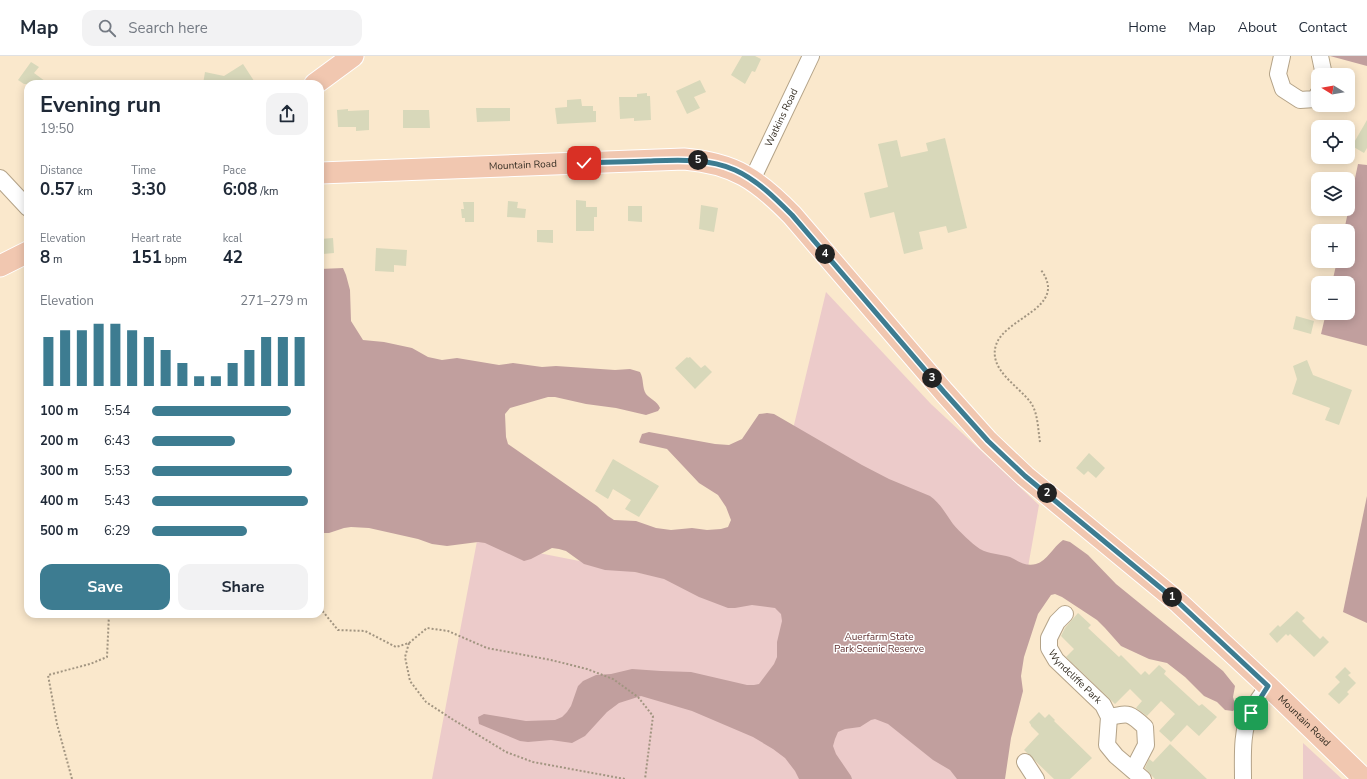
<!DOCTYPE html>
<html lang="en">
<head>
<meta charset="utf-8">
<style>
  :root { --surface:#fff; --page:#f2f2f3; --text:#1f2937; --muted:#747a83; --line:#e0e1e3; --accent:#3d7c91 }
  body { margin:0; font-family:"Nunito Sans",sans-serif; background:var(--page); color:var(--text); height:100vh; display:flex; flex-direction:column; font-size:15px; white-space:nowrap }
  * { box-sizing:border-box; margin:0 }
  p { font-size:13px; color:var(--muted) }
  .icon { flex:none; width:22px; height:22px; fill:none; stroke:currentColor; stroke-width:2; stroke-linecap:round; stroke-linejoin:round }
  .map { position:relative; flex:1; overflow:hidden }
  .panel { position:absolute; left:24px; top:24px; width:300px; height:538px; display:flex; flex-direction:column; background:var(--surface); border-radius:12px; box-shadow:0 2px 10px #0003 }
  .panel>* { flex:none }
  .needle { width:26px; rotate:281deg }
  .buttons { position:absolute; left:1311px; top:12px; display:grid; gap:8px }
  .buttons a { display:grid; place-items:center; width:44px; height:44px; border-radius:8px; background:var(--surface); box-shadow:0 2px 10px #0003; font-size:20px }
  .pin { position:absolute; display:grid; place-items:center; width:34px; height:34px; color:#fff; margin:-17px; border-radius:8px; box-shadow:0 2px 6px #0006 }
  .km { position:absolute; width:20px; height:20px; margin:-10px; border-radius:50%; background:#222; color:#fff; font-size:11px; line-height:20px; text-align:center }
  .round { display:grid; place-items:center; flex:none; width:42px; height:42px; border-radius:12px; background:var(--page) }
  .head { display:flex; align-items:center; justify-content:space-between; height:68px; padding:0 16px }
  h1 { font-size:22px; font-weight:700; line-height:30px }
  .figures { display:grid; grid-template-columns:repeat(3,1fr); gap:6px; height:68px; padding:4px 16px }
  .figures div { display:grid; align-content:center }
  .figures b { font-size:17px; font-weight:700 }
  .figures small { font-size:11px; font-weight:400 }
  .figures p { font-size:11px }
  .chart { height:112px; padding:8px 16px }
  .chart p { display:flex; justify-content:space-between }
  .chart svg { width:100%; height:72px; margin-top:4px; stroke:var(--accent); stroke-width:6 }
  .action { display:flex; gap:8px; margin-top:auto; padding:8px 16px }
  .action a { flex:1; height:46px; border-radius:12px; background:var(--accent); color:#fff; font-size:16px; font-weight:700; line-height:46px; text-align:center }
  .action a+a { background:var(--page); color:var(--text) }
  ul { padding:0 16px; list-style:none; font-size:13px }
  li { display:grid; grid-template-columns:64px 48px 1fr; align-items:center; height:30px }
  li i { height:10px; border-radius:5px; background:var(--accent) }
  header { display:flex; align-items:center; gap:24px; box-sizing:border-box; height:56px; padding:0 20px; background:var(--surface); border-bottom:1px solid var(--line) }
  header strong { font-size:19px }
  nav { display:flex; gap:22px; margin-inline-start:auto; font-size:14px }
  .search { width:280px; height:36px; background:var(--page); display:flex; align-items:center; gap:10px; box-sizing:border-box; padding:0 14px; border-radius:12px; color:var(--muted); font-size:15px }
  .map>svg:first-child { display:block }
  .green { fill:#eccbca }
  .forest { fill:#c19f9e }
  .building { fill:#d8d8ba }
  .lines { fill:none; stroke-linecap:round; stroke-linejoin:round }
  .minor-casing { stroke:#b4a388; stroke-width:18 }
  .major-casing { stroke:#fff; stroke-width:23 }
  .path { stroke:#a29581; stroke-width:2; stroke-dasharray:2 2; stroke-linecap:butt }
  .minor { stroke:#fff; stroke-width:16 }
  .major { stroke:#f1c7b0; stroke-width:21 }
  .route-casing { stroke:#fff; stroke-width:8 }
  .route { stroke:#3d7c91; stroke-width:5 }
  .labels { text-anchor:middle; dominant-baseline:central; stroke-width:3; stroke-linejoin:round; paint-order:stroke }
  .street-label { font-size:10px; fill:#352e23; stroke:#fff }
  .park-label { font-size:10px; fill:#613131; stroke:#fff }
</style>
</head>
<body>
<header>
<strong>Map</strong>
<div class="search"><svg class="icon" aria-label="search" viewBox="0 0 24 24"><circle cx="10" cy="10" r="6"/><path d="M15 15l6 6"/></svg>Search here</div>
<nav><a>Home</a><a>Map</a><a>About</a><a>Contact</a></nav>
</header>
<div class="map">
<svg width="1367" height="723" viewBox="0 0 1367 723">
  <rect width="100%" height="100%" fill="#fae8cc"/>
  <g class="green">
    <polygon points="826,236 931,348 1039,449 1007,630 1003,723 432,723 477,485 753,539"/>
    <polygon points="1303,687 1342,723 1303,723"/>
  </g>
  <g class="forest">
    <polygon points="1331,0 1367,0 1367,10 1330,0"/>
    <polygon points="1358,108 1367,109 1367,290 1321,278 1326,257 1348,257 1348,227 1332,227 1337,205 1348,205 1348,175 1344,175"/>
    <path d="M 343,212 L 346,219 L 350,234 L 351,265 L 363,284 L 384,286 L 412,292 L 428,301 L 442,304 L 457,302 L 499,309 L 513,307 L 542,311 L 556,310 L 615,314 L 630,313 L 640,316 C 644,323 642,332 646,338 C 650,343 657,345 660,352 L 658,355 L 646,359 L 616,352 L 586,348 L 555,341 L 548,341 L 510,352 L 505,358 L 506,381 L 508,388 L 597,450 L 608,460 L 614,464 L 636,465 L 656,472 L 671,474 L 692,472 L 707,474 L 721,473 L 728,471 L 731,464 L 726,451 L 718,439 L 699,427 L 667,393 L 640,387 L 639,386 L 642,378 L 649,376 L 715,388 L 729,389 L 742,383 L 759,358 L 767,357 L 774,358 L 862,409 L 889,423 L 930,440 C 940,447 946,458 953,468 C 960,476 971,487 980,493 C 989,498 1000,498 1010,501 C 1018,505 1026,511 1036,508 C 1047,505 1053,491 1063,484 L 1070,486 L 1088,499 L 1116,528 L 1223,615 L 1235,630 L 1233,641 L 1236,652 L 1233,655 L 1225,654 L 1217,646 L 1204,640 L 1185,621 L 1167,607 L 1149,603 L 1121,590 L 1105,572 L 1097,564 L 1062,541 L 1055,538 L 1051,539 L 1038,558 L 1024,601 L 1021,620 L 1023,635 L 1011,682 L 1005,723 L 957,723 L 950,714 L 933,704 L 888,668 L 875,663 L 871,664 L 860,671 L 845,673 L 838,676 L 835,683 L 833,690 L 836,698 L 851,720 L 852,723 L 799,723 L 795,715 L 785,702 L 773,693 L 753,681 L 692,655 L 641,640 L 619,647 L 607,656 L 585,680 L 572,687 L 551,684 L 528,686 L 520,685 L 479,668 L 478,661 L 484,658 L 526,665 L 555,664 L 562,661 L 567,656 L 571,650 L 578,630 L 583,625 L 596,619 L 611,618 L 632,613 L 661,615 L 691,616 L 747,629 L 754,629 L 759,628 L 774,608 L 777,601 L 777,586 L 782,565 L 781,558 L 775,552 L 752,549 L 735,552 L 728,552 L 699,541 L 664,523 L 635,516 L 605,514 L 584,508 L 566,495 L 559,493 L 552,492 L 531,503 L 524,505 L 485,487 L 478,486 L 447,490 L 432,488 L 418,483 L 369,472 L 351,471 L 344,472 L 329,477 L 320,477 L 320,213 Z"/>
    <polygon points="1367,440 1367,567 1343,556"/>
  </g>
  <g class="building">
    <polygon points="742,0 755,0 761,3 755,16 752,15 745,28 731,19"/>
    <polygon points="31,6 39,11 34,17 49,28 24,28 18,24"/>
    <polygon points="243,8 256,28 203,28 205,16 224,20"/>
    <polygon points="700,24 706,36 694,41 700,52 687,58 676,35"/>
    <polygon points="647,37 647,40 650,40 651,64 634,65 634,62 620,63 619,41 637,41 637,38"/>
    <polygon points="581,43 582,50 593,50 593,55 596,55 596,66 557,68 555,52 567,51 567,44"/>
    <polygon points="476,52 510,52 510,65 477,66"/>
    <polygon points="348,53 348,55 369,54 369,74 356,75 356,71 338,71 337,54"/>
    <polygon points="403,54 429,54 430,72 403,72"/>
    <polygon points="1367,64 1367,92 1364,97 1352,90"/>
    <polygon points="945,82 967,172 948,177 946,170 919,176 923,193 904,198 894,156 870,162 864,137 888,131 878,88 897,84 901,101 928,95 926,87"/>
    <polygon points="576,144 586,145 586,151 597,151 597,161 594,161 594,175 576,175"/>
    <polygon points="508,145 518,146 517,152 526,153 525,162 507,161"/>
    <polygon points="463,146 474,146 474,166 465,166 465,162 462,162 461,153 464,153"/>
    <polygon points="701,149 718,152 714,176 699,173"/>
    <polygon points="628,150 642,150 642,166 628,165"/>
    <polygon points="537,174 553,174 553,187 537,186"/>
    <polygon points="333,182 334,197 323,198 322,194 320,194 320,183"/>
    <polygon points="376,192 407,194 406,210 394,209 394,216 375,215"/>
    <polygon points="1296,260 1314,265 1311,278 1293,273"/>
    <polygon points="687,301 688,302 690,301 701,312 705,309 712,316 695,333 675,312"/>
    <polygon points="1307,304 1313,319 1352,334 1339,369 1325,364 1330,352 1292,338 1297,323 1293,310"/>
    <polygon points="1089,397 1105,412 1096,422 1088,415 1084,419 1076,412"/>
    <polygon points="613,403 659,430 639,461 625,453 631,444 613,433 608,443 595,435"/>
    <polygon points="1297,555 1305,562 1302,565 1320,583 1323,580 1329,586 1314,601 1290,578 1288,580 1286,578 1277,587 1269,578 1278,569 1280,571"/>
    <polygon points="1078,557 1091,569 1088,572 1119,601 1121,599 1141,619 1145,615 1149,619 1159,609 1166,615 1164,618 1199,650 1202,648 1217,661 1199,680 1187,669 1171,686 1159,675 1175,658 1161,645 1147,660 1136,652 1142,645 1130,633 1115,648 1066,601 1074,593 1061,580 1065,572"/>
    <polygon points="1345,611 1351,617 1348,619 1356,627 1347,636 1349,638 1339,648 1328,638 1340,626 1335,621"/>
    <polygon points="1039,656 1045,662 1049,658 1055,664 1054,665 1092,702 1070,723 1054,723 1024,694 1039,678 1031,670 1031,669 1029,666"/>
    <polygon points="1170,688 1207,723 1155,723 1152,720 1145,712 1149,703 1153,706"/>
  </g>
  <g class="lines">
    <defs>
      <g id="minor">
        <polyline points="1282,0 1278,18 1283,33 1300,44 1315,43 1318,38"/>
        <polyline points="1320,0 1324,19"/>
        <polyline points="0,122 28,152"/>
        <path id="s1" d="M 752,124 L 811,0"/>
        <path id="s2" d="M 1065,558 L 1057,566 L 1049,582 L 1049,592 L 1056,604 L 1103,649 L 1109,661 L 1107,689 L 1116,700 L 1143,723"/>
        <path d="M 1109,661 C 1129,657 1129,656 1145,671 L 1146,689 L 1133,714"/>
        <polyline points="1025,706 1036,723"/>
        <path d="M 1243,723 C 1243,702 1241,675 1251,656 C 1256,647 1262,638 1268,630"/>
      </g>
      <g id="major">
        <polyline points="315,28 353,0"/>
        <path id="s3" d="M 320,117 L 684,103 C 734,107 758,124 792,159 L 944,336 L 988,385 L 1025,420 L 1179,547 L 1268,630 L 1364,723"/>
        <polyline points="0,210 28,196"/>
      </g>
    </defs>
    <use href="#minor" class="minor-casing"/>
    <use href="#major" class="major-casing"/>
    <g class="path">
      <path d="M 1040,386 C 1038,374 1038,357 1031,347 C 1019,330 988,314 996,289 C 1005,261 1069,252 1041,214"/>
      <polyline points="320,552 338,574 365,575 396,591 409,587 427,572 448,575 487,592 551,604 587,613 613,623 638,641 653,660 645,723"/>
      <polyline points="409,587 405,601 410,625 426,646 452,663 506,696 533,706 625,723"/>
      <polyline points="72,723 57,668 48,619 90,608 107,601 109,558"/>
    </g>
    <use href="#minor" class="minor"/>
    <use href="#major" class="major"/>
  </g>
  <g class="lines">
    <defs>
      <path id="route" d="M 584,107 C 605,106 627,106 648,105 C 678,104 707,102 735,114 C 757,124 775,142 792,159 L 944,336 L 988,385 L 1025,420 L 1179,547 L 1268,630 L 1251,657"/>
    </defs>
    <use href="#route" class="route-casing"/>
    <use href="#route" class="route"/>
  </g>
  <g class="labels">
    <g class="street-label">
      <text stroke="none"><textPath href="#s1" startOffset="69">Watkins Road</textPath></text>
      <text stroke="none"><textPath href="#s3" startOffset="203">Mountain Road</textPath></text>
      <text stroke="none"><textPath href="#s2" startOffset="78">Wyndcliffe Park</textPath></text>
      <text stroke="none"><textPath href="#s3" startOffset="1211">Mountain Road</textPath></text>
    </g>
    <g class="park-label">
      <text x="879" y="581">Auerfarm State<tspan x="879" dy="12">Park Scenic Reserve</tspan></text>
    </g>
  </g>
</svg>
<div class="buttons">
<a><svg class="needle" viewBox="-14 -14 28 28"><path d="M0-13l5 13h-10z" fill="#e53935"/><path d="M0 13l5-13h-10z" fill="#747a83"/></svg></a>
<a><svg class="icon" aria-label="locate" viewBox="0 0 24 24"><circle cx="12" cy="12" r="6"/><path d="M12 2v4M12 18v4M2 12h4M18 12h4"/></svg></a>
<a><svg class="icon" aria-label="layers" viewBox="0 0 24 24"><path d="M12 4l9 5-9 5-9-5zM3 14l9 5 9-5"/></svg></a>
<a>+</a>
<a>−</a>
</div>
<div class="pin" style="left:1251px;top:657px;background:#1e9e55"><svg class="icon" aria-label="arrive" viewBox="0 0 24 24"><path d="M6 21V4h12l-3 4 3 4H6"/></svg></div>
<div class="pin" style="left:584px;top:107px;background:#d93025"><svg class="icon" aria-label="check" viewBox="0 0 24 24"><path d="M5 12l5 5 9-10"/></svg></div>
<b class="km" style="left:1172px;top:541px">1</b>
<b class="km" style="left:1047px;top:437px">2</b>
<b class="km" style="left:932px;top:322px">3</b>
<b class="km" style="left:825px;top:198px">4</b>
<b class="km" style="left:698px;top:104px">5</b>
<section class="panel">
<div class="head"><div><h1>Evening run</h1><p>19:50</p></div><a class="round"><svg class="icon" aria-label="share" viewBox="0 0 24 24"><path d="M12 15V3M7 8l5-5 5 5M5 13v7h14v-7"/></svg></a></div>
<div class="figures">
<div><p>Distance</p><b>0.57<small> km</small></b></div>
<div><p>Time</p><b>3:30</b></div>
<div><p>Pace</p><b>6:08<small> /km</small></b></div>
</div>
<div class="figures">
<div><p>Elevation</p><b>8<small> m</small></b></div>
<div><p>Heart rate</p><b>151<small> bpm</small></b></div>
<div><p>kcal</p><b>42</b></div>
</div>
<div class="chart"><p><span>Elevation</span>271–279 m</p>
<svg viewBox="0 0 160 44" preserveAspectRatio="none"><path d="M5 44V14M15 44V10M25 44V10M35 44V6M45 44V6M55 44V10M65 44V14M75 44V22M85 44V30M95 44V38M105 44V38M115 44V30M125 44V22M135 44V14M145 44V14M155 44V14"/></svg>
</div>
<ul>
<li><b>100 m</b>5:54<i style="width:89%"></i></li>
<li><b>200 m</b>6:43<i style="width:53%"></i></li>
<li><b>300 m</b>5:53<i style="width:90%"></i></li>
<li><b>400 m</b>5:43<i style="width:100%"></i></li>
<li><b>500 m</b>6:29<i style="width:61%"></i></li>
</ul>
<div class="action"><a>Save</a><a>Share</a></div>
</section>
</div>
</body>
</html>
